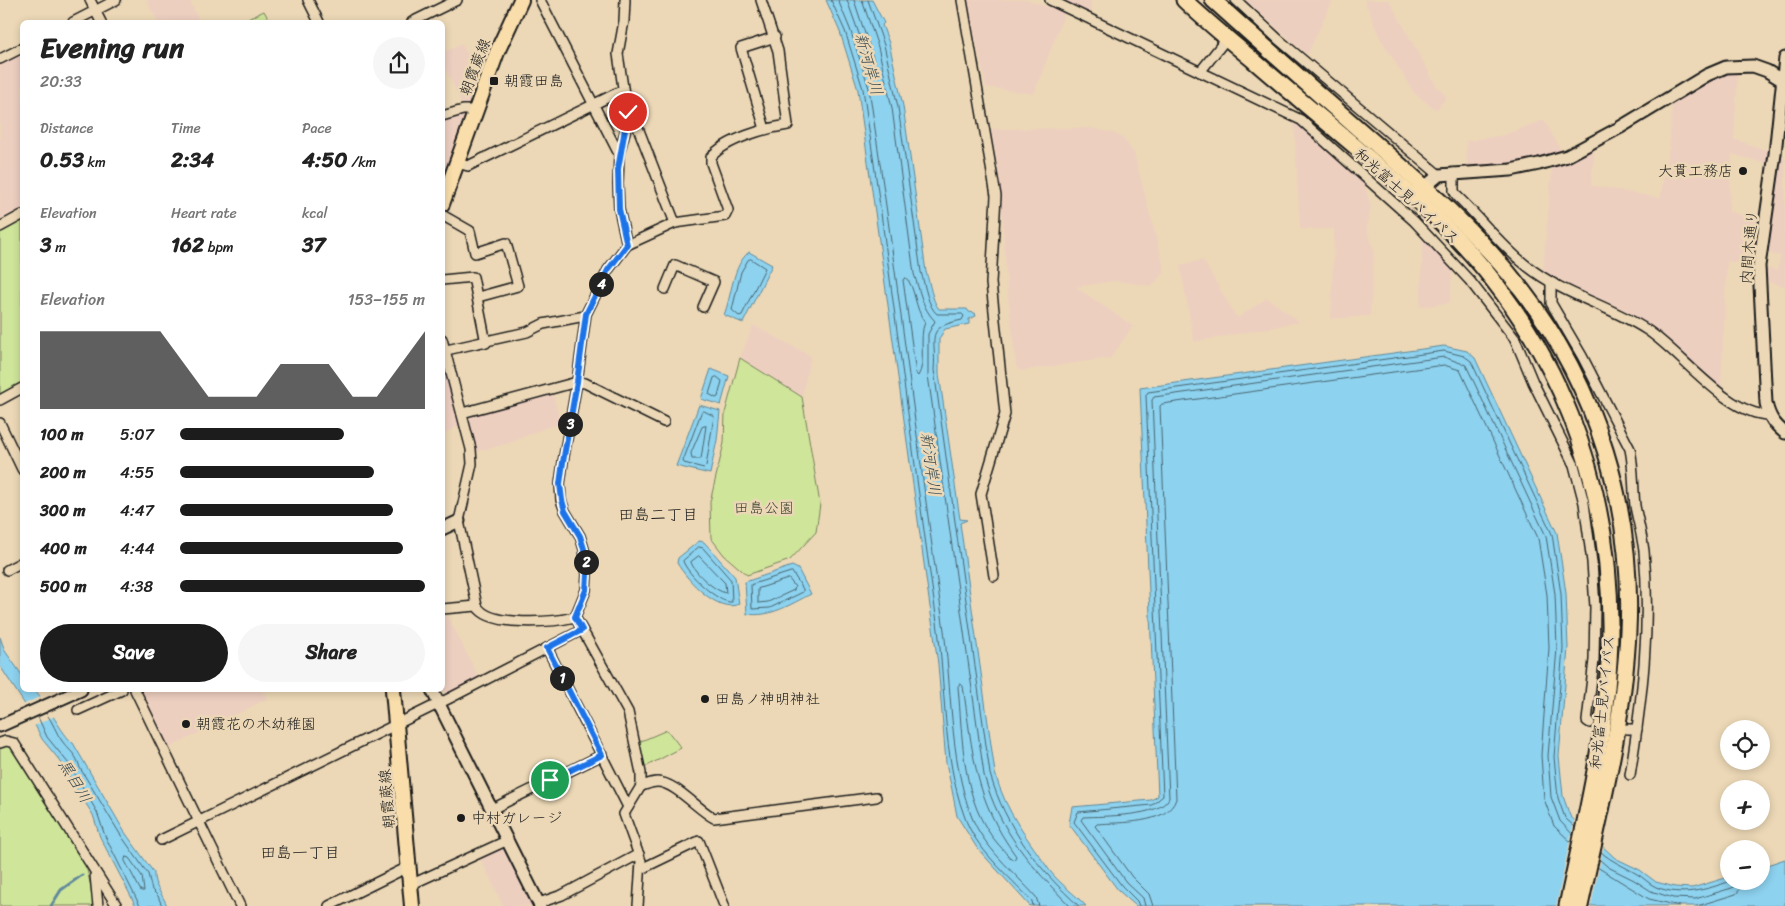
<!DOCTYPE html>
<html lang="en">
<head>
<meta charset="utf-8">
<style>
  :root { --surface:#fff; --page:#f6f6f6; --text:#222; --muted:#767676; --accent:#1c1c1c }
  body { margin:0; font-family:Sriracha,"Klee One",sans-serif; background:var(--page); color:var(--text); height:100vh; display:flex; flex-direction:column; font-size:19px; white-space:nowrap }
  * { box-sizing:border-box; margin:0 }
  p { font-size:16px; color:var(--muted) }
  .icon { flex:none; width:28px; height:28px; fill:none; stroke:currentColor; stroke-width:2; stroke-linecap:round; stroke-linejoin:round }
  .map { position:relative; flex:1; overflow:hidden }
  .details { position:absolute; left:20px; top:20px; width:425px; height:672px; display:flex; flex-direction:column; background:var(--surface); border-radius:8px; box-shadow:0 2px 8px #0003 }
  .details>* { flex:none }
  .buttons { position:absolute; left:1720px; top:720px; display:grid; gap:10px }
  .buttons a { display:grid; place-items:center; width:50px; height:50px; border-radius:50%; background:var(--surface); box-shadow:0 2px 8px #0003; font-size:25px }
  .pin { position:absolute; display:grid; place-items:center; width:42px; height:42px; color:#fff; margin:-21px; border:2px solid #fff; border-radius:50%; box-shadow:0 1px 5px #0007 }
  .km { position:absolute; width:25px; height:25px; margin:-12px; border-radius:50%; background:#222; color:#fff; font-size:14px; line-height:25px; text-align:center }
  .round { display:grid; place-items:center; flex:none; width:52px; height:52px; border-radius:26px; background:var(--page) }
  .head { display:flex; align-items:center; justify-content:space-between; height:85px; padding:0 20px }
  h1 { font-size:28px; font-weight:800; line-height:38px }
  .stats { display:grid; grid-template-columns:repeat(3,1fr); gap:8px; height:85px; padding:5px 20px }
  .stats div { display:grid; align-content:center }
  .stats b { font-size:21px; font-weight:800 }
  .stats small { font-size:14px; font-weight:400 }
  .stats p { font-size:14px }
  .chart { height:140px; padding:10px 20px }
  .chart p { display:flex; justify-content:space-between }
  .chart svg { width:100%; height:90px; margin-top:5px; fill:var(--accent); opacity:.7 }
  .action { display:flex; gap:10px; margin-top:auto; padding:10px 20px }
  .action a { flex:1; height:58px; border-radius:30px; background:var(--accent); color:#fff; font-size:20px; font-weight:800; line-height:58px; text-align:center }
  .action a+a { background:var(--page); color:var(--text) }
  ul { padding:0 20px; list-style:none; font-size:16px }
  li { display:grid; grid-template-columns:80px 60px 1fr; align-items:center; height:38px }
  li i { height:12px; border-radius:6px; background:var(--accent) }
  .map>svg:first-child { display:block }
  .built { fill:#edcfc0 }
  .green { fill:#cfe59a; stroke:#76805b }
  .water { fill:#8dd2ef; stroke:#60899b }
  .pier { fill:#ecd8b6 }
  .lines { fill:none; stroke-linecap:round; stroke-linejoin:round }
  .shore { stroke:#496570; stroke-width:1 }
  .stream { stroke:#60899b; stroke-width:3 }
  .minor-casing { stroke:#1c1c1c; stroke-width:12 }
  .tertiary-casing { stroke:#1c1c1c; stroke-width:15 }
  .primary-casing { stroke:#1c1c1c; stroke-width:18 }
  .trunk-casing { stroke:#1c1c1c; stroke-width:19 }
  .minor { stroke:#ecd8b6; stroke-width:9 }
  .tertiary { stroke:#ecd8b6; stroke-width:11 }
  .primary { stroke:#f9deab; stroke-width:14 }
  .trunk { stroke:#f9deab; stroke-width:15 }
  .route-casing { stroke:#fff; stroke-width:10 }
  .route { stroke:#1a73e8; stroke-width:6 }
  .poi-dot { fill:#1c1c1c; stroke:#ecd8b6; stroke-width:2 }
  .labels { text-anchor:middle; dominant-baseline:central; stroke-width:5; stroke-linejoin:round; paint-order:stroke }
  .street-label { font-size:15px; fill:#1c1c1c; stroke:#ecd8b6 }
  .poi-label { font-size:15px; fill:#1c1c1c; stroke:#ecd8b6; text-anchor:start }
  .park-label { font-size:15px; fill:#404435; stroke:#ecd8b6 }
  .water-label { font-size:16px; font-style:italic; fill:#384a51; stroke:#ecd8b6 }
  .neighbourhood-label { font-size:16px; fill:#1c1c1c; stroke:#ecd8b6 }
</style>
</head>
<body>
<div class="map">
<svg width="1785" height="906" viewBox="0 0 1785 906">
  <rect width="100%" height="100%" fill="#ecd8b6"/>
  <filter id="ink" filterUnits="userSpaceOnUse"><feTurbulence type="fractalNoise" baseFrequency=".02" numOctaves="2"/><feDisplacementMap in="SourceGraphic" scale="10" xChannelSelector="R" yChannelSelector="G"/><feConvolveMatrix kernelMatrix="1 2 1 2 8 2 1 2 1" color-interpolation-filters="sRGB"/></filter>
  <g filter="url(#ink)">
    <g class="built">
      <polygon points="146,0 189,0 200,22 158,22"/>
      <polygon points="967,0 1027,0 1065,12 1034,94 986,87"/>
      <polygon points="1062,0 1091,0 1092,14"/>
      <polygon points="1245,0 1333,0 1307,55"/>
      <polygon points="1364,0 1389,0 1436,85 1447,97 1436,110 1414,93 1379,36"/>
      <polygon points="462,44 479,76 468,105 463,107 443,63 442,53"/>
      <polygon points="22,52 22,209 0,219 0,63"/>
      <polygon points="1730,71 1738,71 1734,139 1769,151 1767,164 1732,154 1729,211 1758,221 1753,265 1727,261 1721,389 1629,312 1573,287 1543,270 1552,167 1573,160 1595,148 1591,185 1660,198 1669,147 1672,103 1718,75"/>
      <polygon points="465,114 444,175 443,176 443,120"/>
      <polygon points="1544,120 1562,152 1513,164 1467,166 1466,141 1504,135"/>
      <polygon points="1294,124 1302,126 1363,179 1371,207 1367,229 1374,250 1370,316 1331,319 1334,229 1300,229"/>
      <polygon points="1091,128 1114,133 1124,139 1134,153 1165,271 1152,286 1115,281 1076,287 1133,326 1111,358 1020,371 1016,366 1007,287 1000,183 991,129"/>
      <polygon points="1781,156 1785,158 1785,287 1766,281 1766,268 1777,270 1780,256 1766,253"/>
      <polygon points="1423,236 1453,265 1450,303 1420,307"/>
      <polygon points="1203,260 1237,318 1267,298 1300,322 1194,342 1180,265"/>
      <polygon points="753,325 811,356 802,397 740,358"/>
      <polygon points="442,359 461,425 443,434"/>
      <polygon points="553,394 561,424 547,427 510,443 476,452 469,420 472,416"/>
      <polygon points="443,616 448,616 479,678 446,695 443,689"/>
      <polygon points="138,690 262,690 267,699 167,749"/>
      <polygon points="502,845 533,906 503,906 479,856"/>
    </g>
    <g class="green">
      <polygon points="264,11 270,22 242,22"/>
      <polygon points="22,220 22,384 0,395 0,231"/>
      <polygon points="740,358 802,397 820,504 816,532 790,560 747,575 724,555 711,538 710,502 724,443 725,413"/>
      <polygon points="667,730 681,748 645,767 639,742"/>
      <polygon points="14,745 85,862 95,903 92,906 0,906 0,746"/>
    </g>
    <g class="water">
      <path d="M 826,0 L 872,0 L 884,23 L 882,25 L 889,43 L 903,106 L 926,272 C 930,283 932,301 939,309 L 967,309 L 969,312 L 975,313 L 976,316 L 969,319 L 969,324 L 945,329 L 939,339 L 939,374 L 960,519 L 967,520 L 960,523 L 995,773 C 1006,813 1028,839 1050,871 C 1060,884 1075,894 1086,906 L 1030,906 L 977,848 L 957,816 L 952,790 L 946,763 L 938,664 L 858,90 L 840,32 Z"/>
      <path d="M 749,252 L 772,265 L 743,323 L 724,315 C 732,295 732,266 749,252 Z"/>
      <polygon points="1444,346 1467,351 1475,358 1557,533 1566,593 1568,648 1559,756 1563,796 1570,816 1615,858 1640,870 1656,882 1675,887 1692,888 1729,877 1729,881 1761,881 1761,867 1785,859 1785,906 1136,906 1118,890 1069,824 1072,807 1151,800 1158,796 1140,388"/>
      <polygon points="711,369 729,376 721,405 701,399"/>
      <polygon points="699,405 720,411 717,440 710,474 676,466"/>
      <path d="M 699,541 L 704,542 L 735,577 L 739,604 C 718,614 687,580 677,563 L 678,558 Z"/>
      <path d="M 792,566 L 798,569 L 811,594 C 791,604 770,618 747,614 L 745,582 Z"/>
      <path d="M 0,637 L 5,651 L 22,675 L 22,690 L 35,690 C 47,703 62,735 73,743 L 124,831 L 154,873 C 153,886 163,894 167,906 L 136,906 L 100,837 L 93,815 L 68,775 L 65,767 L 42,739 L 24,703 L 0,666 Z"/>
    </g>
    <g class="pier">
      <polygon points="43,695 57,715 34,726 23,705"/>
      <polygon points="1575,817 1604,845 1591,906 1556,906"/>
    </g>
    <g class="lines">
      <g class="shore">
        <path d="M 831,0 L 845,31 L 863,89 C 890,267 911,445 937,622 C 946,685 942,754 964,815 C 975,849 1008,875 1032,901 L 1033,906"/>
        <path d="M 838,0 L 850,29 L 869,88 C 896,267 917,445 943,623 C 952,685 949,757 971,815 C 983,847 1014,872 1036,897 L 1039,906"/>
        <polyline points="847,0 869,62 872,63 874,61 854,0"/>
        <path d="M 862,0 L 878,47 L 892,108 L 914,274 C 920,291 922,308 935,321 L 928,334 L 928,375 L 984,775 C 999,831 1031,866 1070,906"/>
        <path d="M 868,0 L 884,45 L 898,107 L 921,272 C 925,285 928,307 937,314 L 962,314 L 964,316 L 962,320 C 923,328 937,337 934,370 L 990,774 C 1005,827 1039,870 1079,906"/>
        <polygon points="751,259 765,268 742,315 739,316 732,310 741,272 748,260"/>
        <path d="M 906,278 C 916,287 914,308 925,322 C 918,339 927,362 918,376 L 916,374 L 904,287 L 903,280 Z"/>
        <polygon points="717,377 722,381 718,397 716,398 709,394 714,378"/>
        <polygon points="704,411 714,416 706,466 704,468 684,463 683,461 701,413"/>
        <polygon points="706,426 701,459 692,459 691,453 702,427"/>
        <path d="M 699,547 L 703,548 L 731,580 L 732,602 C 719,604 686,573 683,561 Z"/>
        <path d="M 699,556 L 725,583 L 726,593 C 715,591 694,573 691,562 Z"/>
        <polygon points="792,572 803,589 803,592 770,608 752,609 751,585"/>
        <polygon points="789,579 795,587 794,590 768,602 758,603 758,589"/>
        <path d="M 960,684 L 963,686 C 973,753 974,799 1016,856 L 1014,860 C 1008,857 1003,849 998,844 C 961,802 963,739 958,687 Z"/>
        <path d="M 46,713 C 53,722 56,733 62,741 C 70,752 76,753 80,768 L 120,834 L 148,874 L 152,890 L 158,896 L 162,906"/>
        <polyline points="38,717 47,737 69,764 97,812 105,836 140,906"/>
        <path d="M 1601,852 C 1612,862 1624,866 1637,874 C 1643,877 1649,884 1656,887 C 1682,897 1705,890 1731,881"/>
        <polygon points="126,857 129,858 142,876 144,891 141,891 125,861"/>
        <polyline points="1599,859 1608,867 1634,880 1651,891 1673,898 1695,899 1732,888 1739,881"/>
        <polyline points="1597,867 1649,899 1680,906"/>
        <polyline points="1139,906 1137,901 1122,886 1074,822 1078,812 1152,805 1163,796 1146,395 1148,392 1444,351 1464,356 1471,361 1552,534 1561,594 1563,648 1554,757 1558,798 1565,818 1575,827"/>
        <path d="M 1145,906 L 1143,898 L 1126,882 L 1081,820 L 1083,817 C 1103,816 1161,817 1169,798 L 1152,400 L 1154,397 L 1444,357 L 1466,365 L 1546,536 L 1555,594 L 1557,648 L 1548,756 L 1551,797 L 1560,821 L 1573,835"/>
        <path d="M 1153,906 L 1149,894 L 1132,877 L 1095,826 L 1097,824 C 1119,822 1168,825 1176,799 L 1160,406 L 1162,404 L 1444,365 L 1460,370 L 1538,538 L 1547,595 L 1549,648 L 1541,755 L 1544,799 L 1554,826 L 1572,843"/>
        <polyline points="1697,906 1736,894 1747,881"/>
      </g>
      <polyline class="stream" points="51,906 61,890 82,875"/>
      <defs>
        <g id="minor">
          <polyline points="90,0 101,22"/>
          <polyline points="308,0 319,22"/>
          <polyline points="540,0 619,154"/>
          <polyline points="625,0 624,21 618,54 628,121 619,154 618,184 619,209 627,245 608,270 586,314 577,382 563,462 560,484 561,500 565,511 580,536 584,549 587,575 586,590 575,617 628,712 641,773 641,786 624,814 641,861 638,906"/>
          <polyline points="962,0 996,196 991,283 1005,414 981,494 994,576"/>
          <polyline points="1050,0 1301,120 1414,221 1470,281 1515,339 1533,382 1574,465 1584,503 1592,562 1595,607 1594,660 1587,721 1590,723"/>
          <polyline points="1236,0 1278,39 1439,175"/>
          <polyline points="73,22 116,0"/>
          <polyline points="412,22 457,0"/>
          <polyline points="0,59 22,48"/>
          <polyline points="1200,72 1227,38"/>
          <polyline points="628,112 635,120 675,223"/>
          <polyline points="442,116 463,110 476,110"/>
          <polyline points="765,129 741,48 775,37"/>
          <polyline points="457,163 468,166 623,90"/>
          <path d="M 1454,173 L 1454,191 L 1457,196 C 1481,219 1501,246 1527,266 C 1563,295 1609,305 1647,330 C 1681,352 1727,415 1769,415"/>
          <polyline points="442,215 470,231 475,253 506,243 518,286 478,297"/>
          <polyline points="0,227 22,215"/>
          <path d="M 627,245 L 675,223 L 725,216 L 728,210 L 711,163 L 711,157 C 726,139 766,128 788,125 L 778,51 L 761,0"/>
          <polyline points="442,280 473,277 486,343"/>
          <path d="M 1551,283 L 1551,303 L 1582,356 L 1630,449 C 1634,468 1633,487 1635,506 C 1638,521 1642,536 1644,551 C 1651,626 1642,700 1630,775"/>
          <polyline points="665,289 675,265 714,282 703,307"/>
          <path d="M 442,339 L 471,449 L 472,464 L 459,521 L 477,606 C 489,628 554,622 575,617"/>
          <polyline points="442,351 527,332 543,324 585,316"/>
          <polyline points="0,400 22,388"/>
          <polyline points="462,413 577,382 585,383 664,422"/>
          <polyline points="0,423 22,469"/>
          <polyline points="7,570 22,562"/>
          <polyline points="442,609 477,606"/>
          <polyline points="547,648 628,807"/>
          <polyline points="135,690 240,906"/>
          <polyline points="78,710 122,690"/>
          <polyline points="1627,729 1637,729"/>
          <polyline points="0,743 6,741 14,743 117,906"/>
          <path d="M 641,786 C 645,785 652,782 657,782 C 675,782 697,809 714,818 L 876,797"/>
          <polyline points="492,809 602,755"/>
          <polyline points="161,840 450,698 582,630"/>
          <polyline points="641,869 699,841 724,905"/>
          <polyline points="95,875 98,906"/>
          <polyline points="410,885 508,840"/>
          <polyline points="539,903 562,895 639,854"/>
          <polyline points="329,906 408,867"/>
        </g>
        <g id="tertiary">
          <path d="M 1785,58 L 1775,154 L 1759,266 L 1766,403 C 1769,417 1774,424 1785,433"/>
          <polyline points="1420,191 1439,175 1511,170 1539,164 1567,156 1619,128 1707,75 1726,67 1753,66 1767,71 1785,82"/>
          <polyline points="442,529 459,521"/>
          <polyline points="432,690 540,906"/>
          <polyline points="0,726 81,690"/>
        </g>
        <g id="primary">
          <polyline points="442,204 497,52 521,0"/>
          <polyline points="393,690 412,906"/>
        </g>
        <g id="trunk">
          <path d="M 1184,0 C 1206,21 1230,41 1253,60 C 1312,111 1372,159 1429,211 C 1557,329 1619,489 1609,662 C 1604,744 1584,825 1567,906"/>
          <path d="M 1213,0 C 1265,47 1317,93 1370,139 C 1424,186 1478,233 1522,290 C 1597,387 1634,509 1628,631 C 1624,724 1599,816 1580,906"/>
        </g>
      </defs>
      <use href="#minor" class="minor-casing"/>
      <use href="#tertiary" class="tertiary-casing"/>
      <use href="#primary" class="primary-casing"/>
      <use href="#trunk" class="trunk-casing"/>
      <use href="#minor" class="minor"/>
      <use href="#tertiary" class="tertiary"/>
      <use href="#primary" class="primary"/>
      <use href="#trunk" class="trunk"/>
    </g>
  </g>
  <g class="lines" filter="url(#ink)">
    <defs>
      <polyline id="route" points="550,780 602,755 547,648 582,630 575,617 586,590 587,575 584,549 580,536 565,511 562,500 560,484 563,462 577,382 586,314 608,270 627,245 619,209 618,169 628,112"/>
    </defs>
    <use href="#route" class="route-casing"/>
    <use href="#route" class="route"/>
  </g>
  <g class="poi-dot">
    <rect x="489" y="76" width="10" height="10" rx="2.5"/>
    <circle cx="1743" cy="171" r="5"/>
    <circle cx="705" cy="699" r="5"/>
    <circle cx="186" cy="724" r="5"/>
    <circle cx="461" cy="818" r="5"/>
  </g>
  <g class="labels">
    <g class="street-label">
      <text transform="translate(475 67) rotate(-69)">朝霞蕨線</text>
      <text transform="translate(1407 196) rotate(42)">和光富士見バイパス</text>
      <text transform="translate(1749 247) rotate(-85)">内間木通り</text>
      <text transform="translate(1602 702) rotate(-84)">和光富士見バイパス</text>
      <text transform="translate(387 799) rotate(-95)">朝霞蕨線</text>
    </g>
    <g class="poi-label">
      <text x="504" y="81">朝霞田島</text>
      <text x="1733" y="171" text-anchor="end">大貫工務店</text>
      <text x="715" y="699">田島ノ神明神社</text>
      <text x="196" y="724">朝霞花の木幼稚園</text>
      <text x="471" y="818">中村ガレージ</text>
    </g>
    <g class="park-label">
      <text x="764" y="508">田島公園</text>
    </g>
    <g class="water-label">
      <text transform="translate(869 64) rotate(74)">新河岸川</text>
      <text transform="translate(931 464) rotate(82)">新河岸川</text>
      <text transform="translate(75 781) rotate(59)">黒目川</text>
    </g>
    <g class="neighbourhood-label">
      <text x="658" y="514">田島二丁目</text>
      <text x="300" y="852">田島一丁目</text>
    </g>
  </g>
</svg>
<div class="buttons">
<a><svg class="icon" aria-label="locate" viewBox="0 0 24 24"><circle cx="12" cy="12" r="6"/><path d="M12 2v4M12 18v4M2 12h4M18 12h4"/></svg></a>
<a>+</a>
<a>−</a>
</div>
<div class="pin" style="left:550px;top:780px;background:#1e9e55"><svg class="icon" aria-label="arrive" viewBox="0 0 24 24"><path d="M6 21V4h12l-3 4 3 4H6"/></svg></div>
<div class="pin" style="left:628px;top:112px;background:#d93025"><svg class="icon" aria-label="check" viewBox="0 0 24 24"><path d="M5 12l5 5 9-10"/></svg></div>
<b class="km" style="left:562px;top:678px">1</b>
<b class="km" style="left:586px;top:562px">2</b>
<b class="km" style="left:570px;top:424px">3</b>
<b class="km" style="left:601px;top:284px">4</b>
<section class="details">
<div class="head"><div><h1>Evening run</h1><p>20:33</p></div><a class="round"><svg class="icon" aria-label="share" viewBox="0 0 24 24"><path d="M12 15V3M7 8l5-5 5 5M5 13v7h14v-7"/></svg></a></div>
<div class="stats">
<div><p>Distance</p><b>0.53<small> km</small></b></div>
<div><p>Time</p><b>2:34</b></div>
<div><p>Pace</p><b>4:50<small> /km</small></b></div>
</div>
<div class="stats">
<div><p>Elevation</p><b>3<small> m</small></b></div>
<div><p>Heart rate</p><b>162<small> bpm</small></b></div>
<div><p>kcal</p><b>37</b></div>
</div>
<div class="chart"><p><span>Elevation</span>153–155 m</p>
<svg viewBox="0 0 160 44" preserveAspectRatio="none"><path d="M0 44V6L10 6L20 6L30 6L40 6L50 6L60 22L70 38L80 38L90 38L100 22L110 22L120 22L130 38L140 38L150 22L160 6V44z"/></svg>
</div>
<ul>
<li><b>100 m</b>5:07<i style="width:67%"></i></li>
<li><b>200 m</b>4:55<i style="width:79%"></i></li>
<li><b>300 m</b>4:47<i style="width:87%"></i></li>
<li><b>400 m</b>4:44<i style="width:91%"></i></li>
<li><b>500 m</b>4:38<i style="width:100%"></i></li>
</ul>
<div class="action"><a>Save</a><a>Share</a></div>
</section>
</div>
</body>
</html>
